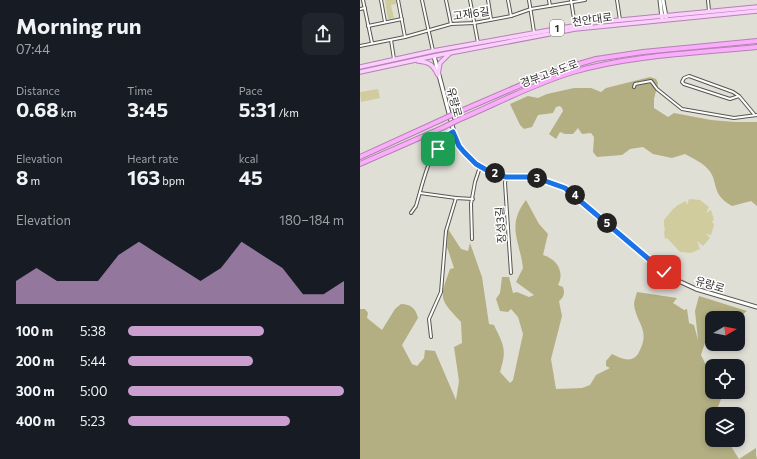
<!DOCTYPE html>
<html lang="en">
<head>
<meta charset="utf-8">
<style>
  :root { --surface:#171b24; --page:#20242c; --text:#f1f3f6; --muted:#9ea1a6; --accent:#ca9fcf }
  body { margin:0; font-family:Commissioner,"Noto Sans KR",sans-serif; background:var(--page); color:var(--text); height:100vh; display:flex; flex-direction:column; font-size:15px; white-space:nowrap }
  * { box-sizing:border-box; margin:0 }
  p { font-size:13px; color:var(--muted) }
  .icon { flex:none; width:22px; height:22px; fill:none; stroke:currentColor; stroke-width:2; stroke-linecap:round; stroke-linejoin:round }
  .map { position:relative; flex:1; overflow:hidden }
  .panel { display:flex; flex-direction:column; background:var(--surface); width:360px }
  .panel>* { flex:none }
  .needle { width:26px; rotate:81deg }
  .tools { position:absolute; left:345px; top:311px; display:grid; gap:8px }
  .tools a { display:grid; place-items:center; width:40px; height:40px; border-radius:8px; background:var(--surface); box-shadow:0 2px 6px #0003; font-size:20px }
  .pin { position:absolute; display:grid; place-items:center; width:34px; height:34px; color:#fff; margin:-17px; border-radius:8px; box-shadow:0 2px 6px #0006 }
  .km { position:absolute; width:20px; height:20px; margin:-10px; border-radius:50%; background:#222; color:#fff; font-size:11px; line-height:20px; text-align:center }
  .round { display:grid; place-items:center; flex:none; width:42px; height:42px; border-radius:8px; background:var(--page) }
  .headline { display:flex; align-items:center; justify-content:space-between; height:68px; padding:0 16px }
  h1 { font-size:22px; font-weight:700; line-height:30px }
  .metrics { display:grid; grid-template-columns:repeat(3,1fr); gap:6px; height:68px; padding:4px 16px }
  .metrics div { display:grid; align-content:center }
  .metrics b { font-size:20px; font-weight:700 }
  .metrics small { font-size:11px; font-weight:400 }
  .metrics p { font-size:11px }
  .chart { height:112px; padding:8px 16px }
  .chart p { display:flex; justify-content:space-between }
  .chart svg { width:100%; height:72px; margin-top:4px; fill:var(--accent); opacity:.7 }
  ul { padding:0 16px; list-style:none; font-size:13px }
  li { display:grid; grid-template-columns:64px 48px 1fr; align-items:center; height:30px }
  li i { height:10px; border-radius:5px; background:var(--accent) }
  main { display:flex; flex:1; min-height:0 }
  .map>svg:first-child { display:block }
  .green { fill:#b3af83 }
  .building { fill:#d0cc9e }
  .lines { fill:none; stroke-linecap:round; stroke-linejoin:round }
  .street-casing { stroke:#575750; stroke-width:4 }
  .secondary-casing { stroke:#575750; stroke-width:5 }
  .primary-casing { stroke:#b482b3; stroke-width:5.5 }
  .highway-casing { stroke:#b482b3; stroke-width:6 }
  .street { stroke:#fff; stroke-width:2 }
  .secondary { stroke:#fff; stroke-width:3 }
  .primary { stroke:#fccefd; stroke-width:3.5 }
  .highway { stroke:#faadfb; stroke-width:4 }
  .highway-bridge-casing { stroke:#b482b3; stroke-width:6; stroke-linecap:butt }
  .highway-bridge { stroke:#faadfb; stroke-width:4 }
  .route-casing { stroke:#fff; stroke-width:8 }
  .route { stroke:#1a73e8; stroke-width:5 }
  .labels { text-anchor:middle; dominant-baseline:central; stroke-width:3; stroke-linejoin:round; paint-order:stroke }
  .shield { fill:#fff; stroke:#6f6f6d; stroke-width:1 }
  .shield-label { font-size:10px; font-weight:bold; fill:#31312e }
  .street-label { font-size:11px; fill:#31312e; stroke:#fff }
</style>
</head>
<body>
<main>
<section class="panel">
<div class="headline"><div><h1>Morning run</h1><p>07:44</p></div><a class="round"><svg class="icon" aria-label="share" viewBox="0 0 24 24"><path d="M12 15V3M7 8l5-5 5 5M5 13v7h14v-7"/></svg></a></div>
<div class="metrics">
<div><p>Distance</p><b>0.68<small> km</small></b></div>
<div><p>Time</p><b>3:45</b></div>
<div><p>Pace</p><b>5:31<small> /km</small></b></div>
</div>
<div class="metrics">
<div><p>Elevation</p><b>8<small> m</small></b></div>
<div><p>Heart rate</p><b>163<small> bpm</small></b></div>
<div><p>kcal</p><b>45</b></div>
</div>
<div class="chart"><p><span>Elevation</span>180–184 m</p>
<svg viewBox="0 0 160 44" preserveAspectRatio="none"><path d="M0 44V30L10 22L20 30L30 30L40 30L50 14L60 6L70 14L80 22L90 30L100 22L110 6L120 14L130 22L140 38L150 38L160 30V44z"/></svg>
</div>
<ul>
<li><b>100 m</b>5:38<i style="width:63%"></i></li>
<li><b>200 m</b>5:44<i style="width:58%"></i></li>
<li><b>300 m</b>5:00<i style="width:100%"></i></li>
<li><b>400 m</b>5:23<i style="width:75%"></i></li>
</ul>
</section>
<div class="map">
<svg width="397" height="459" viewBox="0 0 397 459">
  <rect width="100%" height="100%" fill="#dfdfd6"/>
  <g class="green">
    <path d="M 290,77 L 296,79 L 298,83 L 294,99 L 294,108 L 308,117 L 314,113 L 351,120 L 375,122 L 397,122 L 397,206 L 391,201 L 372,206 C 349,193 360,181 347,168 C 341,162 332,158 325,154 L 312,158 L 293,154 L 283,147 L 270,149 L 262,155 L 237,157 L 233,152 L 234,137 L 231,133 L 222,134 L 218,128 L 213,134 L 205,134 L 200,132 L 196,139 L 189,134 L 203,111 L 202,108 L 200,106 L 196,107 L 193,113 L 178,115 L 172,127 L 164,129 L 160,125 L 150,104 L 168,96 L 178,98 L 187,94 L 214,88 L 231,88 L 241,92 L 246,88 Z"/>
    <path d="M 166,200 L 179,224 L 188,234 L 183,255 C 197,259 205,272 198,285 L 203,287 C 205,294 204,297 199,301 L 202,316 L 191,359 L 196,389 L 222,388 L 230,385 L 236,375 L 250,368 L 246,366 L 246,361 L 252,354 C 262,359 273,364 279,352 C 291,329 276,324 274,304 C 274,301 276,296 277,292 L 317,298 L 313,303 L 324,310 L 327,309 L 329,323 L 334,325 L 338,340 L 335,311 L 339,296 L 387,311 C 377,320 364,318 352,318 L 352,326 L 350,327 L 341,355 L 346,365 L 352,368 L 352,392 L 364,392 L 355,414 L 352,414 L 352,420 L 345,435 L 352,437 L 352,440 L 367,440 L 379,459 L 396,448 L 396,455 L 397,459 L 0,459 L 0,309 L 5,309 L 8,313 L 7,318 L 22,330 L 35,309 L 41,304 C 51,304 56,309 58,318 L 42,345 L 52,364 L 57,366 L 64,358 L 65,350 L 75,351 L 96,400 L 99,381 L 94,347 L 102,343 L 101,322 C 79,299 79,299 90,269 L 94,268 L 87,247 L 88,229 L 101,249 L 108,251 L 110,243 L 122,277 L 129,324 L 134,325 C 144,346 147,349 140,372 L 150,383 L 153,380 L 163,334 L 158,317 L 151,309 L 148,312 L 140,311 L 136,299 L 140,293 L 142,277 L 149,277 L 153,293 L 157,292 L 169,297 L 174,295 L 156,282 L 163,268 C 160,241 146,226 166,200 Z"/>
  </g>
  <g class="building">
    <polygon points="25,0 36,0 36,4 31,5 34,18 28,19"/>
    <polygon points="18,89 20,98 1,102 0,92"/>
    <polygon points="329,199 340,200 349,207 346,213 351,210 354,220 352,221 354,225 351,235 346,234 350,238 343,246 337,241 340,249 331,253 320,252 307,238 305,239 304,233 305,228 304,227 304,220 313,209 316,207 316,206 326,201 327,205"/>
  </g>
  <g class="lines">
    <defs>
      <g id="street">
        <polyline points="3,0 12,43"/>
        <polyline points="21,0 25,22"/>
        <polyline points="38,0 45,37"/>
        <polyline points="62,0 73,51"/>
        <polyline points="86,0 91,24"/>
        <polyline points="110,0 118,43"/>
        <polyline points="128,0 131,19"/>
        <polyline points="148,0 151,16"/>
        <polyline points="169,0 174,32"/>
        <polyline points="189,0 190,6"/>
        <polyline points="211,0 215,25"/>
        <polyline points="257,0 260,20"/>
        <polyline points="348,0 349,11"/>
        <polyline points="0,9 5,8"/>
        <polyline points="8,26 42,19"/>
        <polyline points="31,40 34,59"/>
        <polyline points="0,46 45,37 91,24 114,23 151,16 171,9 225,0"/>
        <polyline points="274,87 275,84 291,81 297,89 322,109 374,118 397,115"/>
        <polyline points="379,96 370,99 324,84 322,82 324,78 329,76 373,92 379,96 394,114"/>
        <polyline points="146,177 145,183 151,273"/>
        <polyline points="60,193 96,198"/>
        <path d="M 51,213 L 56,206 C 64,180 69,146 93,132"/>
        <polyline points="112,239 111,204 115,182 120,167"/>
        <polyline points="71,337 69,319 81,292 86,231 96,198 113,199"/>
      </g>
      <g id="secondary">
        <polyline points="300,0 302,18"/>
        <polyline points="303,0 306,17"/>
        <polyline points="74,56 96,140 104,152 110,159 130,172 146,177 174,177 205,188 312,278 336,289 397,307"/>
      </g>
      <g id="primary">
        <path d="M 58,61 C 70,62 73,65 78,75"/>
        <polyline points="0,67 73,51 230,23 397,7"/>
        <polyline points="0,72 74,56 215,29 397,11"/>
        <polyline points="78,74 80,63 89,54"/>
      </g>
      <g id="highway">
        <polyline points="96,113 191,72 236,59 283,52 397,41"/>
        <path d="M 98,120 C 136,104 173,84 213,72 C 272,55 336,53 397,47"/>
        <polyline points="0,157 81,120"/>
        <polyline points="0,164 82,128"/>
      </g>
    </defs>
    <use href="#street" class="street-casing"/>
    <use href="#secondary" class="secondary-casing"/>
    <use href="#primary" class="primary-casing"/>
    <use href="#highway" class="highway-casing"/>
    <use href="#street" class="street"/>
    <use href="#secondary" class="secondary"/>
    <use href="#primary" class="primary"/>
    <use href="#highway" class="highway"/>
    <defs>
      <g id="highway-bridge">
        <polyline points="81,120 96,113"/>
        <polyline points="82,128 98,120"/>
      </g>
    </defs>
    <use href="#highway-bridge" class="highway-bridge-casing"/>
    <use href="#highway-bridge" class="highway-bridge"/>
  </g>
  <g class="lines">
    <defs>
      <path id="route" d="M 78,149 C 80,140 85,137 93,132 L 99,146 L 104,152 L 116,164 L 130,172 L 146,177 L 174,177 L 205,188 L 304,272"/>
    </defs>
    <use href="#route" class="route-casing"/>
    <use href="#route" class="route"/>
  </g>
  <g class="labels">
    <rect class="shield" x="190" y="20" width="14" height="16" rx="3"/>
    <g class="shield-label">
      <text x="197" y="28">1</text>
    </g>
    <g class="street-label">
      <text transform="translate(111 13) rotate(-8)">고재6길</text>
      <text transform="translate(232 19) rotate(-8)">천안대로</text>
      <text transform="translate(189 73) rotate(-20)">경부고속도로</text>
      <text transform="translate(95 102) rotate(75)">유량로</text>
      <text transform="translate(140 225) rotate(-94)">장성3길</text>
      <text transform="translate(350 284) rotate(17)">유량로</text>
    </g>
  </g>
</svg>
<div class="tools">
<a><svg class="needle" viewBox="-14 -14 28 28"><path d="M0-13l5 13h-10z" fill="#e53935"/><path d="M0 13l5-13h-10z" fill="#9ea1a6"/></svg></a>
<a><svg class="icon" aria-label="locate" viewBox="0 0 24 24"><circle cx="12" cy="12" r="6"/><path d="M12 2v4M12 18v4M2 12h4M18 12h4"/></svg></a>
<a><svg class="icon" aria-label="layers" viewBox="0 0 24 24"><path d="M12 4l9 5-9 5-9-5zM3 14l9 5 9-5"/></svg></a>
</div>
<div class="pin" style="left:78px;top:149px;background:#1e9e55"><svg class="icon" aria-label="arrive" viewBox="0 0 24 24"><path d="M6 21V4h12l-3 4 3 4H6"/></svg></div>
<div class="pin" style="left:304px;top:272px;background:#d93025"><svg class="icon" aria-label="check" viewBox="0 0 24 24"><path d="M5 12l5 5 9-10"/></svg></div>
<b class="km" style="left:135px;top:173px">2</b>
<b class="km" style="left:177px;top:178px">3</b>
<b class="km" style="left:215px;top:195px">4</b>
<b class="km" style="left:247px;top:223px">5</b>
</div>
</main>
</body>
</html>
